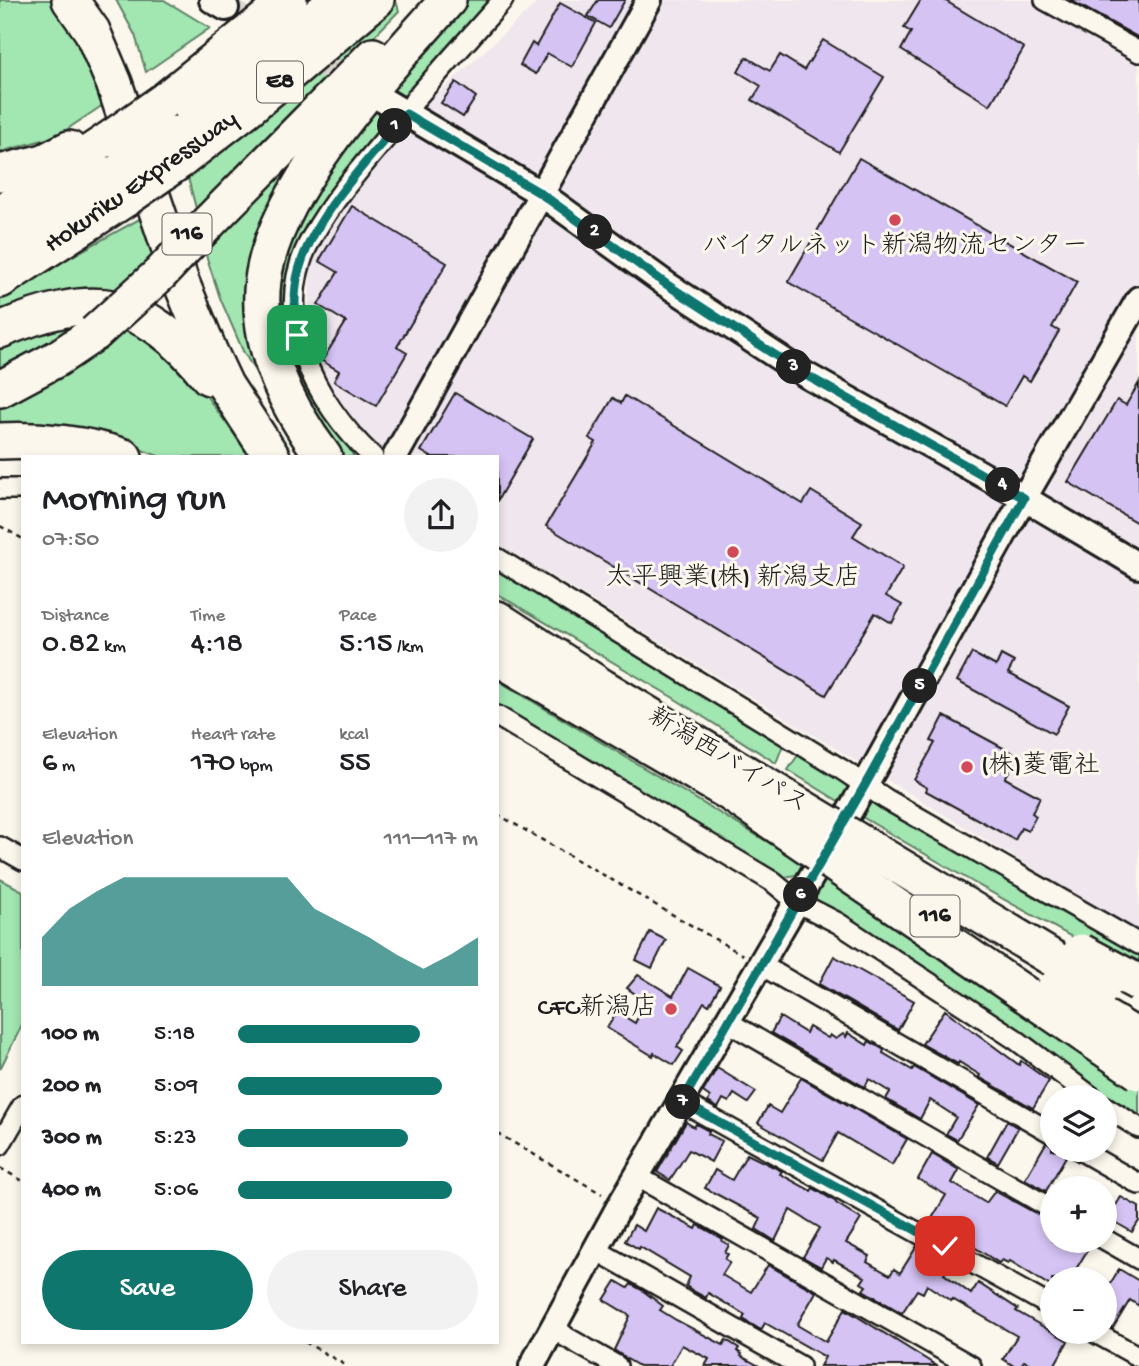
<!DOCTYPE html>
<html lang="en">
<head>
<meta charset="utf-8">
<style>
  :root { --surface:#fff; --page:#f2f2f2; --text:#202124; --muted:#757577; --accent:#0f766e }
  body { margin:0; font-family:"Gochi Hand","Klee One",sans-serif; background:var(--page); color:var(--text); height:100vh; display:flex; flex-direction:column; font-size:26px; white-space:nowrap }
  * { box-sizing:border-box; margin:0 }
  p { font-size:23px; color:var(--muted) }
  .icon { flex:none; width:38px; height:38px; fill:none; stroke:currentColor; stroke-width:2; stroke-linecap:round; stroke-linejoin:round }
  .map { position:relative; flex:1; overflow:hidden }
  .details { position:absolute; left:21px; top:455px; width:478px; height:889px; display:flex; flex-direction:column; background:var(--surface); border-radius:0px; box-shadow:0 4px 10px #0003 }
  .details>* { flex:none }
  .tools { position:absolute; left:1040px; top:1085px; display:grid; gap:14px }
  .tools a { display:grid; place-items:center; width:77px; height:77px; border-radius:50%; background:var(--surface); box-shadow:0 4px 10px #0003; font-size:35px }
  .pin { position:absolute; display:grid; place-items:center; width:60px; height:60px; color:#fff; margin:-30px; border-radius:14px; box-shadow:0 4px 10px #0006 }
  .km { position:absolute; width:35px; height:35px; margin:-18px; border-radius:50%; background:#222; color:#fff; font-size:19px; line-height:35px; text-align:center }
  .round { display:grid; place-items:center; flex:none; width:74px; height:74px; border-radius:37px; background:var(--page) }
  .overview { display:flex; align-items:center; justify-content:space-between; height:119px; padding:0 21px }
  h1 { font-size:38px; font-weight:600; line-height:52px }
  .stats { display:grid; grid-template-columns:repeat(3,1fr); gap:10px; height:119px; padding:7px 21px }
  .stats div { display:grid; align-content:center }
  .stats b { font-size:30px; font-weight:600 }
  .stats small { font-size:19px; font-weight:400 }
  .stats p { font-size:19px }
  .chart { height:196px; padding:14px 21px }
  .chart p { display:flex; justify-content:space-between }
  .chart svg { width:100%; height:126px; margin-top:7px; fill:var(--accent); opacity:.7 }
  .button { display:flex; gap:14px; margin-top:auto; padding:14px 21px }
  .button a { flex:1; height:80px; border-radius:42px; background:var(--accent); color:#fff; font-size:28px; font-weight:600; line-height:80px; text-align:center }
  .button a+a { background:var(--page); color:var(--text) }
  ul { padding:0 21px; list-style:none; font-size:23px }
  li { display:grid; grid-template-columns:112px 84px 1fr; align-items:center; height:52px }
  li i { height:18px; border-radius:9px; background:var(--accent) }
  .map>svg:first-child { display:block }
  .built { fill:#f0e7ee }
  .green { fill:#a2e6b1; stroke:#5f8166; stroke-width:2 }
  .building { fill:#d5c3f4; stroke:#1c1c1c; stroke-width:2 }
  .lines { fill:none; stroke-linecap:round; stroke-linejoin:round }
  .tertiary-tunnel { stroke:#dad6cd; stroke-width:24; stroke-dasharray:24 12; stroke-linecap:butt }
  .minor-casing { stroke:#1c1c1c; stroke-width:24 }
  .tertiary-casing { stroke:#1c1c1c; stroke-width:30 }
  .motorway-casing { stroke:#1c1c1c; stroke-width:40 }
  .path { stroke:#1c1c1c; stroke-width:2.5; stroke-dasharray:5 5; stroke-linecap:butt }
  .minor { stroke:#fbf7ec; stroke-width:19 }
  .tertiary { stroke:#fbf7ec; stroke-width:24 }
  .motorway { stroke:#fbf7ec; stroke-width:35 }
  .motorway-bridge-casing { stroke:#1c1c1c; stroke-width:40; stroke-linecap:butt }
  .motorway-bridge { stroke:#fbf7ec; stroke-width:35 }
  .route-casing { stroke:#fff; stroke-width:14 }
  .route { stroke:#0f766e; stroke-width:9 }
  .poi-dot { fill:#d1495b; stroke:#fbf7ec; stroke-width:2.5 }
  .labels { text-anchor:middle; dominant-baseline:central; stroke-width:6; stroke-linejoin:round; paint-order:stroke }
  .shield { fill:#fbf7ec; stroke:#5f5e5a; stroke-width:2 }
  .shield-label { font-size:24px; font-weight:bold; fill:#1c1c1c }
  .street-label { font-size:26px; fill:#1c1c1c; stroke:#fbf7ec }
  .poi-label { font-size:26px; fill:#1c1c1c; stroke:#fbf7ec }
</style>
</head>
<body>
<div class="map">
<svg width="1139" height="1366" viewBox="0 0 1139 1366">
  <rect width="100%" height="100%" fill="#fbf7ec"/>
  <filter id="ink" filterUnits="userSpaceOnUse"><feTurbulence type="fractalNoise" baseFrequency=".0143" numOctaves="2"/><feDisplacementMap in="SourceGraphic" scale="14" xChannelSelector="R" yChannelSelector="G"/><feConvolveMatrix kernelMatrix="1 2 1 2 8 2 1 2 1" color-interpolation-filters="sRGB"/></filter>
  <g filter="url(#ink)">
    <polygon class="built" points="540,0 1139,0 1139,933 497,543 497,457 360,457 308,361 310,265 350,174"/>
    <g class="green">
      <polygon points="0,0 51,0 76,30 106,103 57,136 0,152"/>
      <polygon points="116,0 164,0 210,28 146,72 135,35"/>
      <polygon points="462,0 500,0 409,101 382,92"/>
      <polygon points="397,4 399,11 198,216 188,178"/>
      <polygon points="338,103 277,203 279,412 243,351 220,298 204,249"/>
      <polygon points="373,105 388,126 344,174 289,292 332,418 354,457 342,457 318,429 297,391 270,284 287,228"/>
      <polygon points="145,216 162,254 115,300 0,324 0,296"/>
      <polygon points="93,319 0,377 0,345 59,322"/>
      <polygon points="126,326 188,371 251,457 161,457 126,444 0,428 0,398"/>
      <polygon points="497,563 785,740 776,763 672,697 497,594"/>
      <polygon points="497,680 803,863 796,875 779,878 497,708"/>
      <path d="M 798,755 C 819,755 837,771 848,788 L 840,802 L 788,770 Z"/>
      <polygon points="878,801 1139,951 1139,974 976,884 859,815 864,804"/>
      <polygon points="824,875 1139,1081 1139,1119 1001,1024 817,907 811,898"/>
      <polygon points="0,879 23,891 23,1023 0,1069"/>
    </g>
    <g class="building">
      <polygon points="598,0 625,0 609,28 588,16"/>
      <polygon points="921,0 944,0 1024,48 990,105 901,50 911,32 904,28"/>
      <polygon points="1070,0 1139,0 1139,38"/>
      <polygon points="560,3 596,23 572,67 547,53 536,74 520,65 532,43 536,46"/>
      <polygon points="823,40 884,77 839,152 752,100 761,86 738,72 746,57 770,71 780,55 804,70"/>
      <polygon points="456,82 476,97 463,117 441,103"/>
      <polygon points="859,158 1077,282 1052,327 1059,331 1030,381 1022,376 1005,406 788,282"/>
      <polygon points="352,206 447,263 397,347 407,353 376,406 334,381 339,371 322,361 346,322 318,305 338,272 319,261"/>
      <polygon points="1139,383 1139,524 1068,482 1117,400 1126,405"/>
      <polygon points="455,393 533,439 497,501 497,457 431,457 421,451"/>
      <polygon points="625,396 803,504 811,491 862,522 853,536 903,567 886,596 902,605 892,623 875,613 826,695 546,526 596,442 589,438 613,398 621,403"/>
      <polygon points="972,653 996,666 1001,655 1014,662 1008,673 1069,706 1054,734 957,681"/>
      <polygon points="944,716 1018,756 1005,778 1040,797 1032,813 1036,816 1028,831 1021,828 1015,840 926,791 927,788 914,780 935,743 931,741"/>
      <polygon points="650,932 666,940 652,968 636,960"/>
      <polygon points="834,956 914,1001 898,1030 819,984"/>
      <polygon points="688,968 720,986 709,1005 704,1002 677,1047 683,1051 674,1065 654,1053 653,1056 607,1028 617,1012 635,1023 646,1002 627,988 638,975 673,996"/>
      <polygon points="945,1010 1019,1065 1021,1061 1049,1081 1033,1108 979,1077 980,1075 959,1062 958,1064 922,1044"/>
      <polygon points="780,1017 806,1033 809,1027 828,1038 830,1035 836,1039 843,1034 846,1037 848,1033 867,1045 869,1041 884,1050 883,1053 912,1070 914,1067 979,1105 957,1140 946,1134 956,1117 930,1100 920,1119 886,1099 890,1092 869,1079 865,1087 771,1033"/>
      <polygon points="717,1068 756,1092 748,1103 734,1094 729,1102 723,1099 718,1108 708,1102 710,1097 703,1092"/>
      <polygon points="801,1078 907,1139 892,1165 838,1133 823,1160 758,1123 768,1106 780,1113"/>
      <polygon points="1007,1121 1018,1128 998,1163 987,1157"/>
      <polygon points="686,1122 694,1127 696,1124 709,1131 708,1134 722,1141 711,1162 689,1150 670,1180 657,1172"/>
      <polygon points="1046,1143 1052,1145 1052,1150 1068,1150 1068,1153 1046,1191 1025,1179"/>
      <polygon points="747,1154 782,1171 780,1174 811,1191 813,1188 836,1202 836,1203 861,1219 846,1243 870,1256 867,1262 890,1275 894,1269 900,1273 917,1246 948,1268 944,1274 971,1294 978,1283 1018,1309 1016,1311 1068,1341 1054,1366 1034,1366 1024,1361 1020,1366 1014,1366 1003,1359 1017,1336 952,1299 951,1301 927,1285 923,1293 917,1290 902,1313 863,1290 866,1286 861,1283 865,1277 834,1260 833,1262 826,1258 821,1267 803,1257 820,1228 790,1210 775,1241 764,1234 756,1229 761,1218 705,1188 715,1170 732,1180"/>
      <polygon points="932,1154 959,1170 952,1183 986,1203 995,1191 1052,1222 1052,1241 1079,1241 1090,1246 1070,1279 1052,1279 1052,1287 1010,1261 1008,1263 1002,1260 999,1263 974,1247 972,1249 928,1225 946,1195 918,1179"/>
      <polygon points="1121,1197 1139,1207 1139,1221 1132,1232 1108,1218"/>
      <polygon points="656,1208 696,1229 698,1225 723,1239 722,1241 729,1245 725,1253 728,1254 725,1259 730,1262 722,1275 751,1292 768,1265 816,1292 797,1325 826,1342 845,1309 937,1366 820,1366 825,1357 765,1323 761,1330 743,1319 745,1315 708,1293 706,1298 693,1291 686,1286 690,1277 640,1247 639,1249 625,1241 634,1225 644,1231"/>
      <polygon points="1119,1269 1139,1281 1139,1306 1130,1300 1113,1328 1104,1324 1104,1294"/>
      <polygon points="616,1281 628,1288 631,1284 642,1290 663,1306 660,1310 676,1320 723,1345 726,1340 739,1348 737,1351 742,1354 741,1356 759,1366 705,1366 709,1359 682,1345 670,1366 639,1366 627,1359 614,1350 630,1316 604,1300"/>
    </g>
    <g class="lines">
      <polyline class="tertiary-tunnel" points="226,8 362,87"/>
      <defs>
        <g id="minor">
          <polyline points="1045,0 1139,52"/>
          <path d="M 373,457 C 314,402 268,314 312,237 C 337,192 374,153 406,114 L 416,98 L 503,0"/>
          <polyline points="0,489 23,489"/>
          <polyline points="497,558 841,769 886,799 1139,944"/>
          <polyline points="497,716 773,882 797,902 838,923 1015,1039 1092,1097"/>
          <polyline points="0,847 23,860"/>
          <polyline points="761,965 1052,1133"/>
          <polyline points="728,1022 1052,1209"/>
          <polyline points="682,1102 1052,1307"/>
          <polyline points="1104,1106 1139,1128"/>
          <polyline points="0,1145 23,1105"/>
          <polyline points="1080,1150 1139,1184"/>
          <polyline points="638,1177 971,1366"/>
          <polyline points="1104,1239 1139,1259"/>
          <polyline points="596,1250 800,1366"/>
          <polyline points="555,1327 566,1337 617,1366"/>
          <polyline points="1094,1332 1139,1357"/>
        </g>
        <g id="tertiary">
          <polyline points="212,0 226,8"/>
          <polyline points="378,97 540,193 666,284 804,374 1024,498 1139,566"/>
          <polyline points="395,457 649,0"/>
          <polyline points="532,1366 620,1205 865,785 1024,498 1139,299"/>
        </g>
        <g id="motorway">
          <polyline points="70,0 92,31 114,83 181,282 210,353 225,385 272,457"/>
          <polyline points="165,100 289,0"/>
          <polyline points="172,134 228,92 337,0"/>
          <polyline points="181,160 246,110 376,0"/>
          <polyline points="0,173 44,162 69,149"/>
          <polyline points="0,213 110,139"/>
          <polyline points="209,222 373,56"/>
          <polyline points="0,250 119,172"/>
          <polyline points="0,280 128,197"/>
          <path d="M 0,330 C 93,291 144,296 209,377"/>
          <polyline points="0,389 58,358 95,333"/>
          <path d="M 0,441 C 40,439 86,444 124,457"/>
          <path d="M 324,457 C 287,408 255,343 263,280 C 275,186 386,70 448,0"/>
          <polyline points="497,619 602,687 743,772"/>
          <polyline points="497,657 730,793"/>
        </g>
      </defs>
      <use href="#minor" class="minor-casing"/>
      <use href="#tertiary" class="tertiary-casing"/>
      <use href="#motorway" class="motorway-casing"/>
      <g class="path">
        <polyline points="0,526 23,539"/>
        <polyline points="497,814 743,955"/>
        <polyline points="497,1133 602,1194"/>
        <polyline points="0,1168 23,1181"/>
        <polyline points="305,1342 347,1366"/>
      </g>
      <use href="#minor" class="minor"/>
      <use href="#tertiary" class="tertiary"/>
      <use href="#motorway" class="motorway"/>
      <defs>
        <g id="motorway-bridge">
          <polyline points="110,139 165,100"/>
          <polyline points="119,172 172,134"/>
          <polyline points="128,197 181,160"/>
          <polyline points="95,333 160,274 209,222"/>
          <polyline points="743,772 1102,988"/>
          <polyline points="730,793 1139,1072"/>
          <polyline points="1081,952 1139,983"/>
          <polyline points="1055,988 1139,1038"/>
        </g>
      </defs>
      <use href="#motorway-bridge" class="motorway-bridge-casing"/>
      <use href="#motorway-bridge" class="motorway-bridge"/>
    </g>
  </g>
  <g class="lines" filter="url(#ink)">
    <defs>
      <path id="route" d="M 297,335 C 295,313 293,292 299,270 C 314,214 370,159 406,114 L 540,193 L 666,284 L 804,374 L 1024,498 L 865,785 L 682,1102 L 945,1246"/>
    </defs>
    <use href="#route" class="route-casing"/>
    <use href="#route" class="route"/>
  </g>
  <g class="poi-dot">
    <circle cx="895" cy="220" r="7"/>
    <circle cx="733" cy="552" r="7"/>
    <circle cx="967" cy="767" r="7"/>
    <circle cx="671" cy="1009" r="7"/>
  </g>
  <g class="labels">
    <g class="shield">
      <rect x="257" y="61.5" width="46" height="41" rx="5"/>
      <rect x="162.5" y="213.5" width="49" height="41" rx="5"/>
      <rect x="910.5" y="895.5" width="49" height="41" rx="5"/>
    </g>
    <g class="shield-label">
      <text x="280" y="82">E8</text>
      <text x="187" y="234">116</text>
      <text x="935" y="916">116</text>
    </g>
    <g class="street-label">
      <text transform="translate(142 183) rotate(-35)">Hokuriku Expressway</text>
      <text transform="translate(727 762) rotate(31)">新潟西バイパス</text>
    </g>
    <g class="poi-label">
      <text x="895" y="247">バイタルネット新潟物流センター</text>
      <text x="733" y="579">太平興業(株) 新潟支店</text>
      <text x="981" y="767" text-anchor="start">(株)菱電社</text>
      <text x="657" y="1009" text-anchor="end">CFC新潟店</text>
    </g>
  </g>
</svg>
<div class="tools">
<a><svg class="icon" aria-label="layers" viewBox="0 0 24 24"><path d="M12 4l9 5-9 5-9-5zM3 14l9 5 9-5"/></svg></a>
<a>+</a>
<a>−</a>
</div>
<div class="pin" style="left:297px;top:335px;background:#1e9e55"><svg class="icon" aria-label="arrive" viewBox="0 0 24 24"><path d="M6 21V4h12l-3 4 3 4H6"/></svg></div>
<div class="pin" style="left:945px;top:1246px;background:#d93025"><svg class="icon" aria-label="check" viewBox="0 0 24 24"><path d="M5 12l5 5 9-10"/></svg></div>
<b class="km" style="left:395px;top:126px">1</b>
<b class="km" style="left:595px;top:232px">2</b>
<b class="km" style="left:794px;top:367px">3</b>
<b class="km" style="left:1003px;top:485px">4</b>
<b class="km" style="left:920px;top:686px">5</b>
<b class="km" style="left:801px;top:895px">6</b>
<b class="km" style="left:683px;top:1102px">7</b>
<section class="details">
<div class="overview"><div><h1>Morning run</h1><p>07:50</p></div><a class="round"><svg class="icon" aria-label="share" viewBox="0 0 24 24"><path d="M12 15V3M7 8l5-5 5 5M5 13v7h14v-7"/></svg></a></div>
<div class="stats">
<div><p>Distance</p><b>0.82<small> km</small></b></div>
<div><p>Time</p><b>4:18</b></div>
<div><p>Pace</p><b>5:15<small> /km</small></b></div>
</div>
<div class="stats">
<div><p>Elevation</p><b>6<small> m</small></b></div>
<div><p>Heart rate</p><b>170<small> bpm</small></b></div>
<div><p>kcal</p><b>55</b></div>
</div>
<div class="chart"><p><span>Elevation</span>111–117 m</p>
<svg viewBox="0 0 160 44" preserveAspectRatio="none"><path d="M0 44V27L10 17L20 11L30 6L40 6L50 6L60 6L70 6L80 6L90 6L100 17L110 22L120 27L130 33L140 38L150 33L160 27V44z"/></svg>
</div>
<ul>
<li><b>100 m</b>5:18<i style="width:76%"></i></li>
<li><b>200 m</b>5:09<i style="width:85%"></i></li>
<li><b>300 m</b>5:23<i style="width:71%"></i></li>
<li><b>400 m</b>5:06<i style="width:89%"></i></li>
</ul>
<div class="button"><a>Save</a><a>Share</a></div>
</section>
</div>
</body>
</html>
